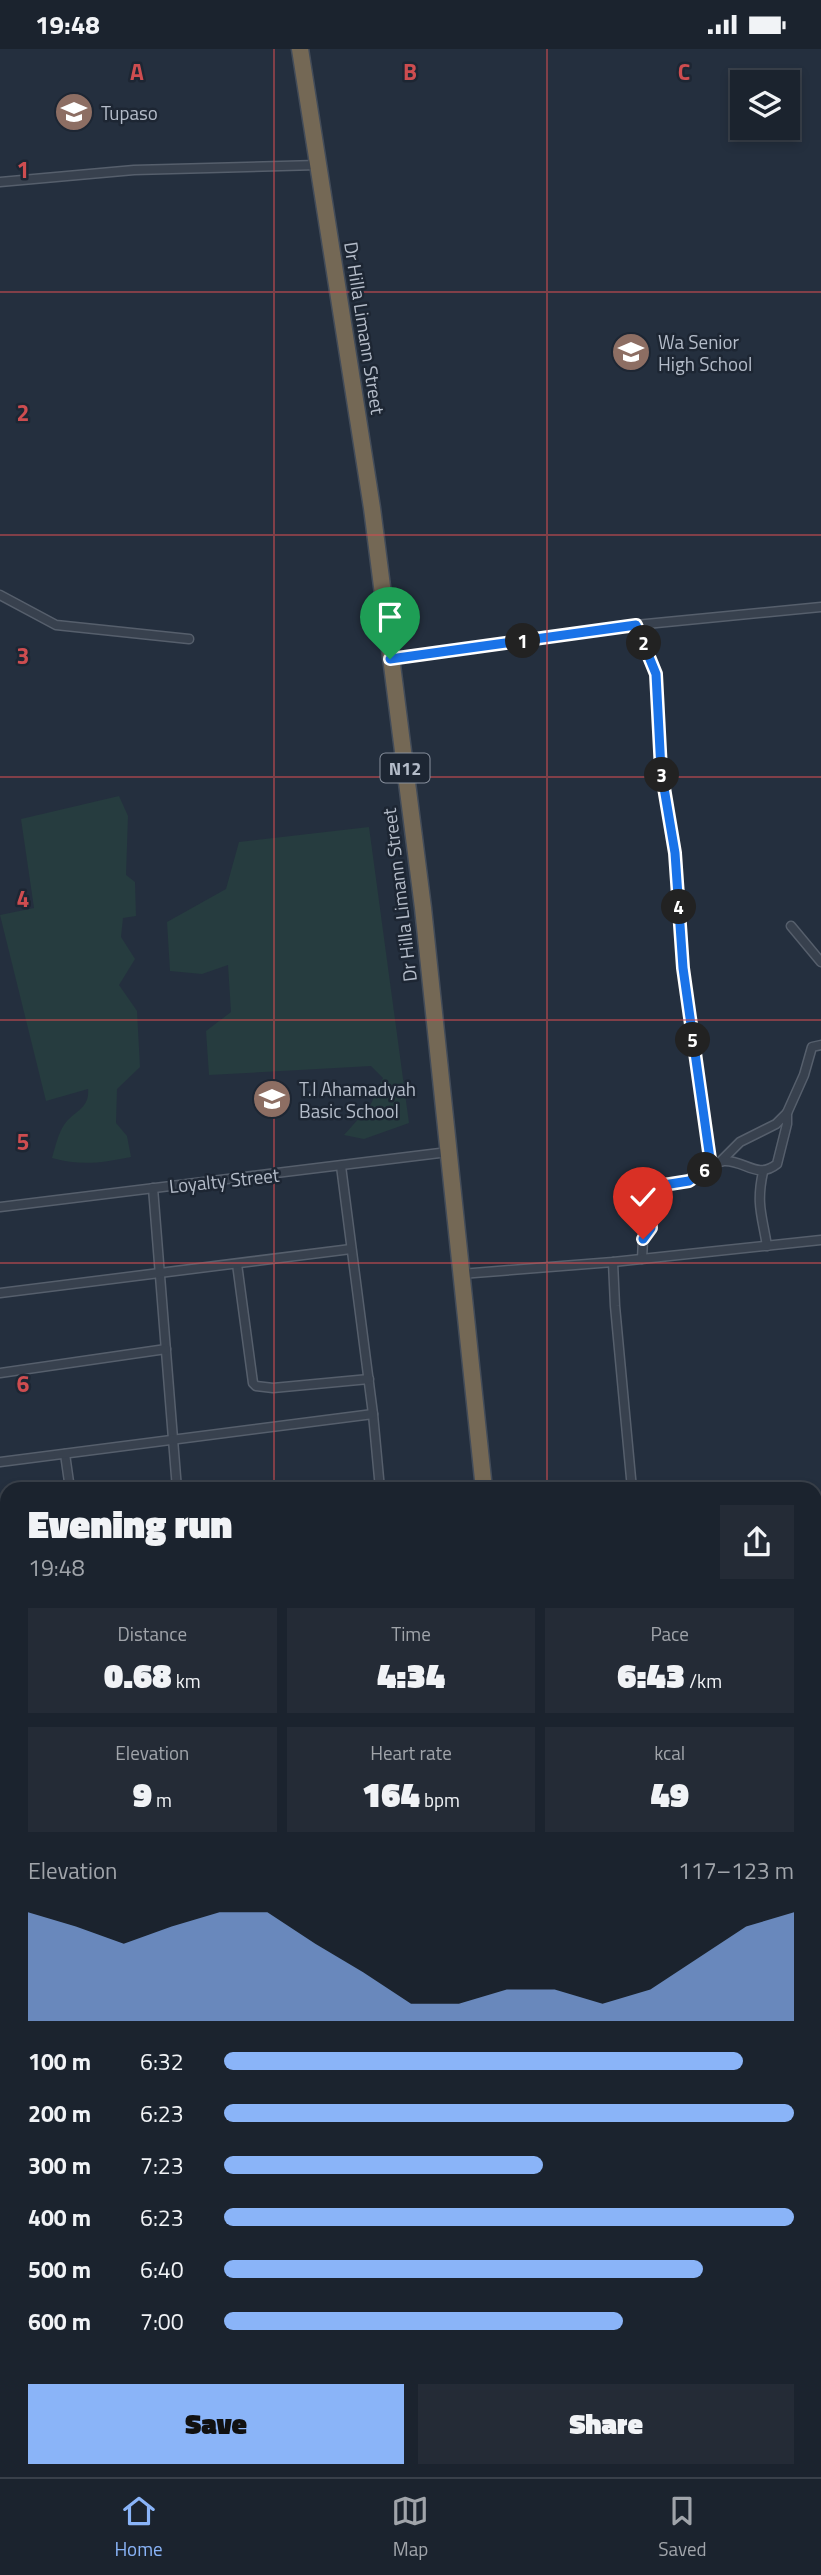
<!DOCTYPE html>
<html lang="en">
<head>
<meta charset="utf-8">
<style>
  :root { --surface:#1b232e; --page:#242b36; --text:#f1f3f6; --muted:#a0a4aa; --line:#39404a; --accent:#8ab4f8 }
  body { margin:0; font-family:"Titillium Web",sans-serif; background:var(--page); color:var(--text); height:100vh; display:flex; flex-direction:column; font-size:26px; white-space:nowrap }
  * { box-sizing:border-box; margin:0 }
  p { font-size:23px; color:var(--muted) }
  .icon { flex:none; width:38px; height:38px; fill:none; stroke:currentColor; stroke-width:2; stroke-linecap:round; stroke-linejoin:round }
  .map { position:relative; flex:1; overflow:hidden }
  .panel { position:absolute; left:0px; top:1433px; width:822px; height:996px; display:flex; flex-direction:column; background:var(--surface); border-radius:21px 21px 0 0; box-shadow:0 4px 10px #0003,0 0 0 2px var(--line) }
  .panel>* { flex:none }
  .fabs { position:absolute; left:730px; top:21px; display:grid; gap:14px }
  .fabs a { display:grid; place-items:center; width:70px; height:70px; border-radius:0px; background:var(--surface); box-shadow:0 4px 10px #0003,0 0 0 2px var(--line); font-size:35px }
  .pin { position:absolute; display:grid; place-items:center; width:60px; height:60px; color:#fff; margin:-72px -30px; border-radius:50% 50% 50% 0; rotate:-45deg; box-shadow:0 0 7px #0007 }
  .pin .icon { rotate:45deg }
  .km { position:absolute; width:35px; height:35px; margin:-18px; border-radius:50%; background:#222; color:#fff; font-size:19px; line-height:35px; text-align:center }
  .round { display:grid; place-items:center; flex:none; width:74px; height:74px; border-radius:0px; background:var(--page) }
  .summary { display:flex; align-items:center; justify-content:space-between; height:119px; padding:0 28px }
  h1 { font-size:38px; font-weight:800; line-height:52px }
  .metrics { display:grid; grid-template-columns:repeat(3,1fr); gap:10px; height:119px; padding:7px 28px }
  .metrics div { display:grid; align-content:center; border-radius:0px; background:var(--page); text-align:center }
  .metrics b { font-size:35px; font-weight:800 }
  .metrics small { font-size:19px; font-weight:400 }
  .metrics p { font-size:19px }
  .chart { height:196px; padding:14px 28px }
  .chart p { display:flex; justify-content:space-between }
  .chart svg { width:100%; height:126px; margin-top:7px; fill:var(--accent); opacity:.7 }
  .primary-button { display:flex; gap:14px; margin-top:auto; padding:14px 28px }
  .primary-button a { flex:1; height:80px; border-radius:0px; background:var(--accent); color:#111; font-size:28px; font-weight:800; line-height:80px; text-align:center }
  .primary-button a+a { background:var(--page); color:var(--text) }
  ul { padding:0 28px; list-style:none; font-size:23px }
  li { display:grid; grid-template-columns:112px 84px 1fr; align-items:center; height:52px }
  li i { height:18px; border-radius:9px; background:var(--accent) }
  .status { display:flex; justify-content:space-between; align-items:center; height:49px; padding:0 35px; background:var(--surface); direction:ltr }
  .status svg { height:19px; fill:currentColor }
  .tab-bar { display:flex; justify-content:space-around; align-items:center; height:98px; border-top:2px solid var(--line); background:var(--surface); font-size:19px; color:var(--muted) }
  .tab-bar a { display:grid; justify-items:center; gap:4px }
  .tab-bar .on { color:var(--accent) }
  .map>svg:first-child { display:block }
  .green { fill:#263c3f }
  .lines { fill:none; stroke-linecap:round; stroke-linejoin:round }
  .street-casing { stroke:#565f6c; stroke-width:11 }
  .highway-casing { stroke:#434c59; stroke-width:19 }
  .street { stroke:#38414e; stroke-width:8 }
  .highway { stroke:#746855; stroke-width:16 }
  .route-casing { stroke:#fff; stroke-width:14 }
  .route { stroke:#1a73e8; stroke-width:9 }
  .grid { fill:none; stroke:#ce4d50; stroke-width:2; stroke-opacity:0.55 }
  .labels { text-anchor:middle; dominant-baseline:central; stroke-width:5; stroke-linejoin:round; paint-order:stroke }
  .shield { fill:#1d2633; stroke:#878f9c; stroke-width:2 }
  .shield-label { font-size:18px; font-weight:bold; fill:#b4bcc9 }
  .poi-label { font-size:19px; fill:#b4bcc9; stroke:#1d2633; text-anchor:start }
  .street-label { font-size:19px; fill:#b4bcc9; stroke:#1d2633 }
  .grid-label { font-size:23px; text-anchor:middle; font-weight:bold; fill:#ce4d50; stroke:#1d2633; stroke-width:5; stroke-linejoin:round; paint-order:stroke }
</style>
</head>
<body>
<div class="status"><b>19:48</b><svg viewBox="0 0 49 12"><path d="M0 12V9h3v3zM5 12V6h3v6zM10 12V3h3v9zM15 12V0h3v12zM26 1h20v11H26zM47 4h2v5h-2z"/></svg></div>
<div class="map">
<svg width="821" height="2428" viewBox="0 0 821 2428">
  <rect width="100%" height="100%" fill="#242f3e"/>
  <g class="green">
    <path d="M 119,747 L 128,767 L 126,826 L 135,833 L 136,867 L 123,869 L 121,888 L 135,910 L 119,936 L 137,962 L 140,1018 L 117,1040 L 116,1074 L 127,1087 L 131,1108 C 101,1114 81,1117 52,1109 C 55,1099 58,1085 64,1076 C 73,1062 90,1060 88,1040 L 46,1052 L 0,866 L 34,859 L 21,770 Z"/>
    <polygon points="369,778 409,1074 364,1090 344,1086 370,1057 383,1029 371,1017 209,1026 206,982 231,963 228,916 202,925 170,922 167,873 226,840 239,793"/>
  </g>
  <g class="lines">
    <defs>
      <g id="street">
        <polyline points="0,133 134,121 318,116"/>
        <polyline points="0,546 56,576 189,590"/>
        <polyline points="636,576 656,625 661,721 675,804 683,919 711,1117"/>
        <polyline points="390,610 636,576 821,558"/>
        <polyline points="791,877 821,913"/>
        <polyline points="721,1112 740,1093 776,1075 787,1064"/>
        <polyline points="341,1117 373,1365 380,1440"/>
        <path d="M 763,1123 C 756,1155 762,1166 767,1197"/>
        <polyline points="153,1139 177,1440"/>
        <polyline points="0,1158 448,1103"/>
        <path d="M 642,1210 L 643,1190 L 651,1179 L 648,1145 L 651,1138 C 668,1134 686,1135 700,1126 C 708,1120 714,1113 724,1112 C 745,1111 757,1131 777,1115 L 787,1075 L 787,1064 L 804,1026 L 812,998 L 821,996"/>
        <polyline points="613,1213 615,1257 632,1440"/>
        <polyline points="237,1215 253,1334 256,1337 273,1339 369,1330"/>
        <polyline points="461,1225 613,1213 821,1191"/>
        <polyline points="0,1244 351,1200"/>
        <polyline points="0,1324 166,1300"/>
        <polyline points="65,1405 70,1440"/>
        <polyline points="0,1413 373,1365"/>
        <polyline points="0,1563 7,1562"/>
        <polyline points="0,1632 7,1631"/>
        <polyline points="816,1693 821,1692"/>
        <polyline points="0,1709 7,1708"/>
        <polyline points="816,1967 821,1965"/>
        <polyline points="0,2091 7,2094"/>
        <polyline points="816,2129 821,2129"/>
        <polyline points="0,2196 7,2196"/>
        <polyline points="0,2288 7,2287"/>
        <path d="M 0,2399 C 5,2378 2,2357 7,2336"/>
        <polyline points="438,2428 439,2422"/>
      </g>
      <g id="highway">
        <polyline points="300,0 372,459 423,859 484,1440"/>
        <polyline points="570,2422 570,2428"/>
      </g>
    </defs>
    <use href="#street" class="street-casing"/>
    <use href="#highway" class="highway-casing"/>
    <use href="#street" class="street"/>
    <use href="#highway" class="highway"/>
  </g>
  <g class="lines">
    <defs>
      <polyline id="route" points="390,610 636,576 656,625 661,721 675,804 683,919 711,1117 689,1132 651,1138 648,1146 651,1179 643,1190"/>
    </defs>
    <use href="#route" class="route-casing"/>
    <use href="#route" class="route"/>
  </g>
  <path class="grid" d="M 274,0 L 274,1440M 547,0 L 547,1440M 0,243 L 821,243M 0,486 L 821,486M 0,728 L 821,728M 0,971 L 821,971M 0,1214 L 821,1214M 0,1457 L 7,1457M 816,1457 L 821,1457M 0,1700 L 7,1700M 816,1700 L 821,1700M 0,1942 L 7,1942M 816,1942 L 821,1942M 0,2185 L 7,2185M 816,2185 L 821,2185M 274,2422 L 274,2428M 547,2422 L 547,2428"/>
  <defs>
    <symbol id="school-disc" viewBox="-11 -11 22 22"><circle r="9.5" fill="#8d6e63" stroke="#1d2633"/><path d="M0-5L7-2L0 1L-7-2ZM-4 1L0 2.5L4 1V4Q0 6-4 4Z" fill="#fff"/></symbol>
  </defs>
  <g fill-rule="evenodd">
    <use href="#school-disc" x="52" y="41" width="44" height="44"/>
    <use href="#school-disc" x="609" y="281" width="44" height="44"/>
    <use href="#school-disc" x="250" y="1028" width="44" height="44"/>
  </g>
  <g class="labels">
    <rect class="shield" x="380.5" y="704.5" width="49" height="29" rx="5"/>
    <g class="shield-label">
      <text x="405" y="719">N12</text>
    </g>
    <g class="poi-label">
      <text x="101" y="63">Tupaso</text>
      <text x="658" y="292">Wa Senior<tspan x="658" dy="22">High School</tspan></text>
      <text x="299" y="1039">T.I Ahamadyah<tspan x="299" dy="22">Basic School</tspan></text>
    </g>
    <g class="street-label">
      <text transform="translate(365 279) rotate(81)">Dr Hilla Limann Street</text>
      <text transform="translate(399 846) rotate(-97)">Dr Hilla Limann Street</text>
      <text transform="translate(224 1131) rotate(-6)">Loyalty Street</text>
    </g>
  </g>
  <g class="grid-label">
    <text x="137" y="31">A</text>
    <text x="410" y="31">B</text>
    <text x="684" y="31">C</text>
    <text x="23" y="129">1</text>
    <text x="23" y="372">2</text>
    <text x="23" y="615">3</text>
    <text x="23" y="858">4</text>
    <text x="23" y="1101">5</text>
    <text x="23" y="1343">6</text>
  </g>
</svg>
<div class="fabs">
<a><svg class="icon" aria-label="layers" viewBox="0 0 24 24"><path d="M12 4l9 5-9 5-9-5zM3 14l9 5 9-5"/></svg></a>
</div>
<div class="pin" style="left:390px;top:610px;background:#1e9e55"><svg class="icon" aria-label="arrive" viewBox="0 0 24 24"><path d="M6 21V4h12l-3 4 3 4H6"/></svg></div>
<div class="pin" style="left:643px;top:1190px;background:#d93025"><svg class="icon" aria-label="check" viewBox="0 0 24 24"><path d="M5 12l5 5 9-10"/></svg></div>
<b class="km" style="left:523px;top:592px">1</b>
<b class="km" style="left:644px;top:594px">2</b>
<b class="km" style="left:662px;top:726px">3</b>
<b class="km" style="left:679px;top:858px">4</b>
<b class="km" style="left:693px;top:991px">5</b>
<b class="km" style="left:705px;top:1121px">6</b>
<section class="panel">
<div class="summary"><div><h1>Evening run</h1><p>19:48</p></div><a class="round"><svg class="icon" aria-label="share" viewBox="0 0 24 24"><path d="M12 15V3M7 8l5-5 5 5M5 13v7h14v-7"/></svg></a></div>
<div class="metrics">
<div><p>Distance</p><b>0.68<small> km</small></b></div>
<div><p>Time</p><b>4:34</b></div>
<div><p>Pace</p><b>6:43<small> /km</small></b></div>
</div>
<div class="metrics">
<div><p>Elevation</p><b>9<small> m</small></b></div>
<div><p>Heart rate</p><b>164<small> bpm</small></b></div>
<div><p>kcal</p><b>49</b></div>
</div>
<div class="chart"><p><span>Elevation</span>117–123 m</p>
<svg viewBox="0 0 160 44" preserveAspectRatio="none"><path d="M0 44V6L10 11L20 17L30 11L40 6L50 6L60 17L70 27L80 38L90 38L100 33L110 33L120 38L130 33L140 22L150 11L160 6V44z"/></svg>
</div>
<ul>
<li><b>100 m</b>6:32<i style="width:91%"></i></li>
<li><b>200 m</b>6:23<i style="width:100%"></i></li>
<li><b>300 m</b>7:23<i style="width:56%"></i></li>
<li><b>400 m</b>6:23<i style="width:100%"></i></li>
<li><b>500 m</b>6:40<i style="width:84%"></i></li>
<li><b>600 m</b>7:00<i style="width:70%"></i></li>
</ul>
<div class="primary-button"><a>Save</a><a>Share</a></div>
</section>
</div>
<nav class="tab-bar">
<a class="on"><svg class="icon" aria-label="home" viewBox="0 0 24 24"><path d="M3 11l9-7 9 7M6 9v11h12V9"/></svg>Home</a>
<a><svg class="icon" aria-label="map" viewBox="0 0 24 24"><path d="M3 6l6-2 6 2 6-2v14l-6 2-6-2-6 2zM9 4v14M15 6v14"/></svg>Map</a>
<a><svg class="icon" aria-label="saved" viewBox="0 0 24 24"><path d="M7 4h10v16l-5-4-5 4z"/></svg>Saved</a>
</nav>
</body>
</html>
